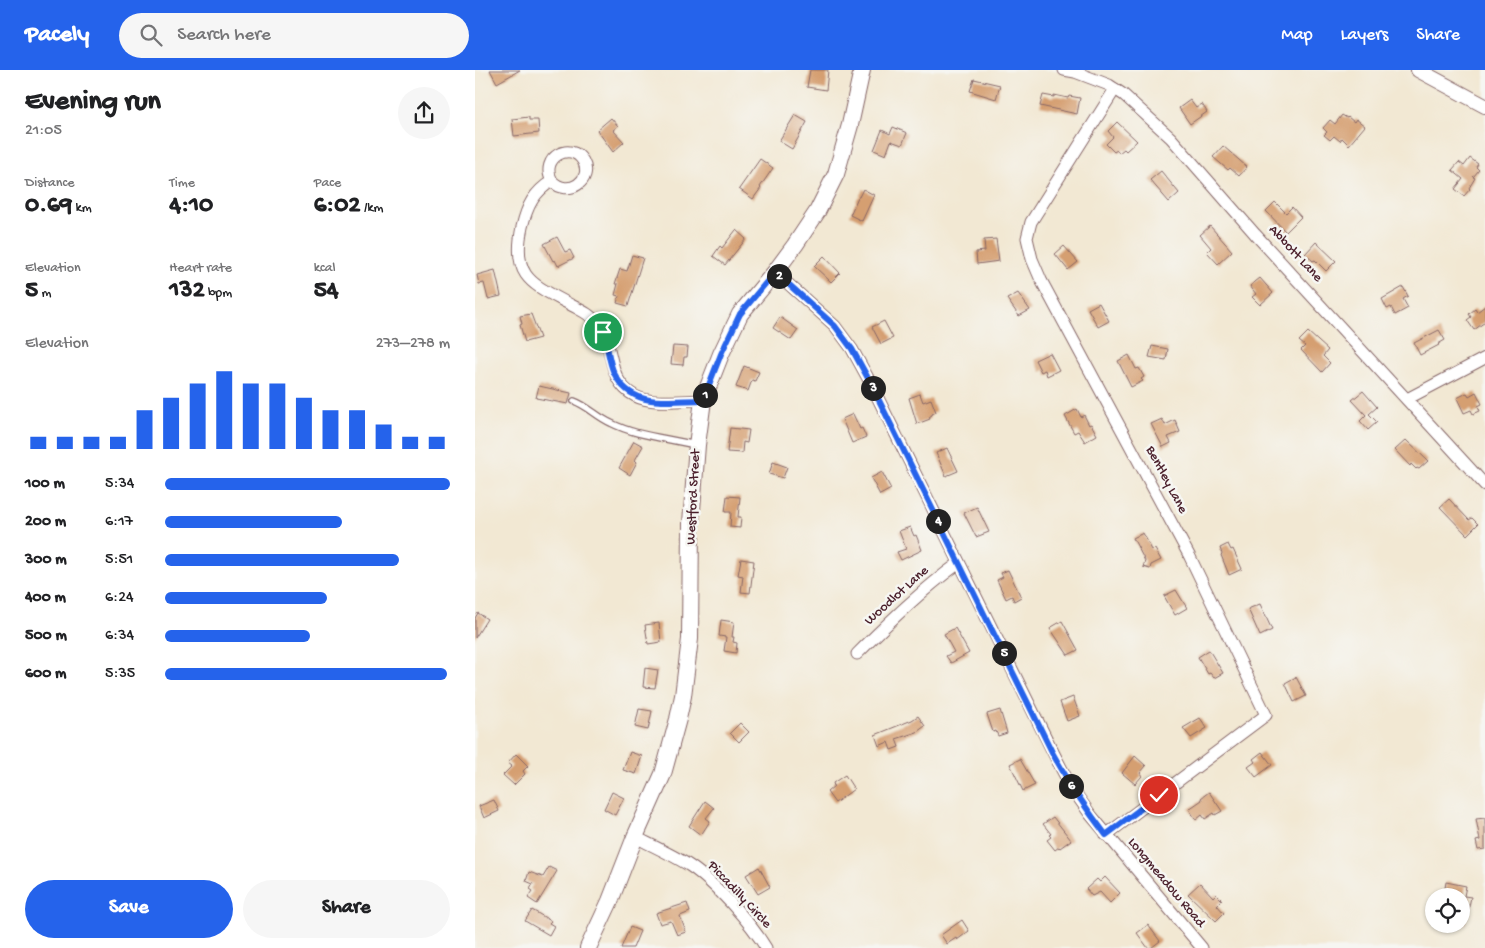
<!DOCTYPE html>
<html lang="en">
<head>
<meta charset="utf-8">
<style>
  :root { --surface:#fff; --page:#f6f6f6; --text:#202124; --muted:#757577; --accent:#2563eb }
  body { margin:0; font-family:"Gochi Hand",sans-serif; background:var(--page); color:var(--text); height:100vh; display:flex; flex-direction:column; font-size:19px; white-space:nowrap }
  * { box-sizing:border-box; margin:0 }
  p { font-size:16px; color:var(--muted) }
  .icon { flex:none; width:28px; height:28px; fill:none; stroke:currentColor; stroke-width:2; stroke-linecap:round; stroke-linejoin:round }
  .map { position:relative; flex:1; overflow:hidden }
  .details { display:flex; flex-direction:column; background:var(--surface); width:475px }
  .details>* { flex:none }
  .fabs { position:absolute; left:950px; top:818px; display:grid; gap:10px }
  .fabs a { display:grid; place-items:center; width:45px; height:45px; border-radius:50%; background:var(--surface); box-shadow:0 1px 4px #0004; font-size:25px }
  .pin { position:absolute; display:grid; place-items:center; width:42px; height:42px; color:#fff; margin:-21px; border:2px solid #fff; border-radius:50%; box-shadow:0 1px 5px #0007 }
  .km { position:absolute; width:25px; height:25px; margin:-12px; border-radius:50%; background:#222; color:#fff; font-size:14px; line-height:25px; text-align:center }
  .round { display:grid; place-items:center; flex:none; width:52px; height:52px; border-radius:26px; background:var(--page) }
  .headline { display:flex; align-items:center; justify-content:space-between; height:85px; padding:0 25px }
  h1 { font-size:28px; font-weight:800; line-height:38px }
  .stats { display:grid; grid-template-columns:repeat(3,1fr); gap:8px; height:85px; padding:5px 25px }
  .stats div { display:grid; align-content:center }
  .stats b { font-size:25px; font-weight:800 }
  .stats small { font-size:14px; font-weight:400 }
  .stats p { font-size:14px }
  .chart { height:140px; padding:10px 25px }
  .chart p { display:flex; justify-content:space-between }
  .chart svg { width:100%; height:90px; margin-top:5px; stroke:var(--accent); stroke-width:6 }
  .cta { display:flex; gap:10px; margin-top:auto; padding:10px 25px }
  .cta a { flex:1; height:58px; border-radius:30px; background:var(--accent); color:#fff; font-size:20px; font-weight:800; line-height:58px; text-align:center }
  .cta a+a { background:var(--page); color:var(--text) }
  ul { padding:0 25px; list-style:none; font-size:16px }
  li { display:grid; grid-template-columns:80px 60px 1fr; align-items:center; height:38px }
  li i { height:12px; border-radius:6px; background:var(--accent) }
  header { display:flex; align-items:center; gap:30px; box-sizing:border-box; height:70px; padding:0 25px; background:var(--accent); color:#fff }
  header strong { font-size:24px }
  nav { display:flex; gap:28px; margin-inline-start:auto; font-size:18px }
  .search { width:350px; height:45px; background:var(--page); display:flex; align-items:center; gap:12px; box-sizing:border-box; padding:0 18px; border-radius:28px; color:var(--muted); font-size:19px }
  main { display:flex; flex:1; min-height:0 }
  .map>svg:first-child { display:block }
  .building { fill:#d59f71 }
  .lines { fill:none; stroke-linecap:round; stroke-linejoin:round }
  .service-casing { stroke:#856566; stroke-width:8 }
  .minor-casing { stroke:#856566; stroke-width:13 }
  .tertiary-casing { stroke:#856566; stroke-width:16 }
  .secondary-casing { stroke:#856566; stroke-width:18 }
  .service { stroke:#fff; stroke-width:5.5 }
  .minor { stroke:#fff; stroke-width:11 }
  .tertiary { stroke:#fff; stroke-width:14 }
  .secondary { stroke:#fff; stroke-width:16 }
  .route-casing { stroke:#fff; stroke-width:10 }
  .route { stroke:#2563eb; stroke-width:6 }
  .labels { text-anchor:middle; dominant-baseline:central; stroke-width:5; stroke-linejoin:round; paint-order:stroke }
  .street-label { font-size:14px; fill:#4a1f2b; stroke:#f6f6f2 }
</style>
</head>
<body>
<header>
<strong>Pacely</strong>
<div class="search"><svg class="icon" aria-label="search" viewBox="0 0 24 24"><circle cx="10" cy="10" r="6"/><path d="M15 15l6 6"/></svg>Search here</div>
<nav><a>Map</a><a>Layers</a><a>Share</a></nav>
</header>
<main>
<section class="details">
<div class="headline"><div><h1>Evening run</h1><p>21:05</p></div><a class="round"><svg class="icon" aria-label="share" viewBox="0 0 24 24"><path d="M12 15V3M7 8l5-5 5 5M5 13v7h14v-7"/></svg></a></div>
<div class="stats">
<div><p>Distance</p><b>0.69<small> km</small></b></div>
<div><p>Time</p><b>4:10</b></div>
<div><p>Pace</p><b>6:02<small> /km</small></b></div>
</div>
<div class="stats">
<div><p>Elevation</p><b>5<small> m</small></b></div>
<div><p>Heart rate</p><b>132<small> bpm</small></b></div>
<div><p>kcal</p><b>54</b></div>
</div>
<div class="chart"><p><span>Elevation</span>273–278 m</p>
<svg viewBox="0 0 160 44" preserveAspectRatio="none"><path d="M5 44V38M15 44V38M25 44V38M35 44V38M45 44V25M55 44V19M65 44V12M75 44V6M85 44V12M95 44V12M105 44V19M115 44V25M125 44V25M135 44V32M145 44V38M155 44V38"/></svg>
</div>
<ul>
<li><b>100 m</b>5:34<i style="width:100%"></i></li>
<li><b>200 m</b>6:17<i style="width:62%"></i></li>
<li><b>300 m</b>5:51<i style="width:82%"></i></li>
<li><b>400 m</b>6:24<i style="width:57%"></i></li>
<li><b>500 m</b>6:34<i style="width:51%"></i></li>
<li><b>600 m</b>5:35<i style="width:99%"></i></li>
</ul>
<div class="cta"><a>Save</a><a>Share</a></div>
</section>
<div class="map">
<svg width="1010" height="878" viewBox="0 0 1010 878">
  <rect width="100%" height="100%" fill="#f6f6f2"/>
  <filter id="ink" filterUnits="userSpaceOnUse"><feTurbulence type="fractalNoise" baseFrequency=".02" numOctaves="2"/><feDisplacementMap in="SourceGraphic" scale="10" xChannelSelector="R" yChannelSelector="G"/><feConvolveMatrix kernelMatrix="1 2 1 2 8 2 1 2 1" color-interpolation-filters="sRGB"/></filter>
  <filter id="wash" filterUnits="userSpaceOnUse"><feTurbulence type="fractalNoise" baseFrequency=".0096" numOctaves="4" result="noise"/><feDisplacementMap in="SourceGraphic" scale="20" xChannelSelector="R" yChannelSelector="G"/><feGaussianBlur stdDeviation="1.12" result="paint"/><feColorMatrix in="noise" values="0 0 0 0 0 0 0 0 0 0 0 0 0 0 0 0 0 1.4 0 .05"/><feComposite in="paint" operator="in"/></filter>
  <g filter="url(#wash)">
    <rect width="100%" height="100%" fill="#f2e8d3"/>
    <g id="blocks">
      <g class="building">
        <polygon points="15,0 45,0 22,13"/>
        <polygon points="335,0 353,0 351,20 332,17"/>
        <polygon points="499,9 525,15 521,29 495,21"/>
        <polygon points="568,25 579,27 579,25 593,28 594,26 605,28 602,44 565,36"/>
        <polygon points="715,30 721,38 727,34 732,42 715,54 704,38"/>
        <polygon points="320,45 332,52 317,79 304,71"/>
        <polygon points="867,45 872,48 873,47 879,52 881,49 890,56 874,75 867,68 865,71 859,66 855,70 849,65 852,62 848,58 855,50 860,54"/>
        <polygon points="54,47 54,50 63,50 64,63 39,66 37,49"/>
        <polygon points="136,48 143,56 138,60 149,72 138,82 122,60"/>
        <polygon points="642,52 662,71 651,81 649,79 644,83 642,80 639,82 631,74 638,67 633,61"/>
        <polygon points="418,57 432,63 427,75 416,71 411,85 399,80 407,60 415,64"/>
        <polygon points="748,76 772,97 764,106 755,98 753,100 738,87"/>
        <polygon points="995,88 1003,94 1001,97 1004,100 998,107 1000,108 994,118 995,119 989,126 980,119 988,109 977,100 984,92 989,96"/>
        <polygon points="285,89 298,98 285,117 286,118 278,129 264,119"/>
        <polygon points="686,101 704,123 694,132 675,110"/>
        <polygon points="388,119 399,125 387,151 375,145 383,127 384,127"/>
        <polygon points="800,132 811,143 817,137 826,147 811,162 791,141"/>
        <polygon points="735,156 757,181 743,194 732,182 736,178 725,165"/>
        <polygon points="261,160 271,169 250,195 238,186 245,176 247,178"/>
        <polygon points="82,167 90,182 95,180 99,188 83,196 80,190 78,191 69,174"/>
        <polygon points="521,169 524,191 502,194 501,182 510,181 509,170"/>
        <polygon points="841,172 861,191 851,201 840,190 838,191 830,184"/>
        <polygon points="589,176 603,192 593,200 580,184"/>
        <polygon points="157,185 168,188 153,236 142,233 144,226 140,225 143,214 140,214 145,199 152,201"/>
        <polygon points="349,186 365,203 356,212 339,196"/>
        <polygon points="20,200 26,226 13,229 9,213 4,214 2,205"/>
        <polygon points="785,208 798,223 785,235 777,227 781,224 775,216"/>
        <polygon points="928,217 933,226 928,229 933,238 920,245 916,237 912,239 907,229"/>
        <polygon points="543,223 555,240 544,246 532,229"/>
        <polygon points="624,233 634,251 623,257 613,239"/>
        <polygon points="1010,236 1010,252 999,260 992,250 996,247 994,244 1000,239 1002,242"/>
        <polygon points="56,244 65,268 50,272 45,255 47,254 45,246"/>
        <polygon points="305,247 323,260 316,270 298,258"/>
        <polygon points="409,251 418,268 406,274 397,257"/>
        <polygon points="964,260 970,270 963,274 964,275 945,285 939,273"/>
        <polygon points="833,262 853,280 848,286 855,293 847,302 826,280 830,276 824,271"/>
        <polygon points="198,276 213,277 212,287 209,287 208,295 196,294"/>
        <polygon points="677,276 693,279 691,290 674,287"/>
        <polygon points="575,283 584,300 572,306 570,300 566,302 560,290"/>
        <polygon points="654,285 661,299 664,298 669,307 666,309 668,311 656,317 643,291"/>
        <polygon points="269,296 284,302 280,311 277,310 273,321 261,317"/>
        <polygon points="64,316 96,323 93,334 61,328"/>
        <polygon points="888,321 902,337 894,344 902,352 893,360 885,351 891,345 877,330"/>
        <polygon points="1001,322 1007,334 1003,336 1005,341 998,344 996,340 989,343 982,328 992,323 994,326"/>
        <polygon points="445,324 448,332 456,329 461,342 457,344 457,345 454,347 455,349 442,354 434,328"/>
        <polygon points="602,339 606,347 609,345 614,355 616,354 622,365 610,372 603,361 599,363 590,346"/>
        <polygon points="378,344 385,359 387,358 391,367 377,373 367,349"/>
        <polygon points="687,349 690,355 700,350 705,362 693,367 696,373 688,377 676,354"/>
        <polygon points="255,358 274,360 272,373 268,372 267,383 252,382"/>
        <polygon points="931,370 953,391 944,399 942,398 941,399 936,394 935,396 920,380"/>
        <polygon points="159,371 168,376 160,390 162,392 155,405 144,398"/>
        <polygon points="472,378 483,401 471,406 461,383"/>
        <polygon points="298,392 312,397 308,408 294,404"/>
        <polygon points="407,402 416,419 405,425 396,408"/>
        <polygon points="252,426 265,427 263,447 266,447 265,458 255,457 256,442 250,442"/>
        <polygon points="974,429 994,450 997,448 1003,454 992,465 965,437"/>
        <polygon points="502,437 514,462 501,467 489,443"/>
        <polygon points="435,457 439,466 441,465 447,480 426,490 422,482 431,479 424,461"/>
        <polygon points="668,463 677,480 680,479 686,490 676,495 675,499 668,497 670,491 658,468"/>
        <polygon points="753,474 756,480 758,479 767,499 754,505 746,485 747,484 745,478"/>
        <polygon points="266,489 279,491 275,523 266,522 268,506 263,505"/>
        <polygon points="533,500 546,527 539,531 537,526 531,529 522,510 528,507 526,503"/>
        <polygon points="701,520 712,538 700,545 689,526"/>
        <polygon points="785,534 797,560 785,566 773,539"/>
        <polygon points="3,543 12,549 0,568 0,548"/>
        <polygon points="246,550 259,552 257,567 259,567 258,572 262,573 261,583 249,581 251,567 244,566"/>
        <polygon points="587,551 603,580 593,585 575,558"/>
        <polygon points="184,553 186,572 173,574 170,555"/>
        <polygon points="480,558 494,583 476,593 471,586 479,582 469,564"/>
        <polygon points="734,580 748,603 739,608 735,603 733,604 723,587"/>
        <polygon points="170,598 183,600 180,618 168,617"/>
        <polygon points="821,607 831,626 819,632 810,613"/>
        <polygon points="598,627 605,646 592,651 585,632"/>
        <polygon points="164,639 177,641 173,660 160,657"/>
        <polygon points="525,640 532,663 523,666 521,661 518,662 512,644"/>
        <polygon points="443,646 450,656 442,662 421,669 424,677 416,680 413,672 404,676 400,665 437,650"/>
        <polygon points="725,648 732,658 716,668 708,658"/>
        <polygon points="265,653 274,662 264,672 255,663"/>
        <polygon points="155,682 167,686 161,704 148,700"/>
        <polygon points="787,682 797,695 781,707 773,697 780,692 778,689"/>
        <polygon points="41,684 53,696 48,701 50,704 39,715 28,705 37,696 33,693"/>
        <polygon points="660,686 671,696 665,703 667,706 660,714 647,703"/>
        <polygon points="545,689 560,715 548,721 535,694"/>
        <polygon points="370,705 379,719 360,733 352,722 359,716 358,713"/>
        <polygon points="137,722 149,728 140,745 129,739"/>
        <polygon points="734,722 747,741 740,745 739,743 730,749 727,745 721,750 714,739 727,730 726,728"/>
        <polygon points="19,730 24,741 9,748 4,736"/>
        <polygon points="230,731 239,738 231,748 235,751 226,765 214,756"/>
        <polygon points="578,747 596,770 585,778 584,777 580,780 572,770 576,767 574,765 576,764 568,754"/>
        <polygon points="1010,748 1010,779 1003,780 1001,771 1005,770 1001,749"/>
        <polygon points="74,797 82,801 62,834 53,828 58,821 55,819 58,814 51,811 54,802 68,807"/>
        <polygon points="284,797 295,817 283,824 271,805"/>
        <polygon points="630,807 645,823 635,833 625,822 617,826 611,819 622,809 625,812"/>
        <polygon points="971,812 991,816 989,826 996,827 990,855 986,855 986,826 969,824"/>
        <polygon points="725,813 738,827 741,824 747,830 742,835 749,843 741,851 713,824"/>
        <polygon points="212,833 215,842 205,846 211,862 202,865 196,851 185,854 181,843"/>
        <polygon points="57,840 76,851 74,853 79,856 74,865 50,851"/>
        <polygon points="487,850 494,861 482,870 481,868 472,874 466,865"/>
        <polygon points="673,855 685,871 676,878 673,878 662,863"/>
        <polygon points="155,857 165,861 158,878 146,878"/>
      </g>
    </g>
  </g>
  <g filter="url(#ink)">
    <use href="#blocks" fill-opacity="0" stroke="#856566" stroke-width="1"/>
    <g class="lines">
      <defs>
        <path id="service" d="M 99,331 C 113,336 122,347 136,353 C 161,366 193,368 220,375"/>
        <g id="minor">
          <polyline points="589,0 600,2 634,15 649,25 696,68 780,164 1010,415"/>
          <path d="M 77,111 C 64,88 96,70 108,91 C 119,110 93,128 77,111 C 59,122 52,136 47,157 C 36,209 58,214 98,236 C 107,241 117,245 123,254 C 141,276 130,310 160,326 C 177,335 209,330 228,330"/>
          <polyline points="300,202 360,256 377,279 394,310 579,684 596,717 615,744 727,878"/>
          <polyline points="932,329 1010,288"/>
          <path d="M 382,584 C 414,552 447,520 484,493"/>
          <polyline points="631,765 791,645 715,487 566,210 557,189 552,168 556,152 640,19"/>
          <path d="M 160,767 C 178,776 198,785 215,796 C 239,812 276,853 291,878"/>
        </g>
        <polyline id="tertiary" points="943,0 1010,36"/>
        <polyline id="secondary" points="113,878 135,831 160,767 188,704 203,649 208,626 215,569 216,453 222,375 228,330 246,284 265,244 300,202 320,175 342,142 361,104 375,55 387,0"/>
      </defs>
      <use href="#service" class="service-casing"/>
      <use href="#minor" class="minor-casing"/>
      <use href="#tertiary" class="tertiary-casing"/>
      <use href="#secondary" class="secondary-casing"/>
      <use href="#service" class="service"/>
      <use href="#minor" class="minor"/>
      <use href="#tertiary" class="tertiary"/>
      <use href="#secondary" class="secondary"/>
    </g>
  </g>
  <g class="lines" filter="url(#ink)">
    <defs>
      <path id="route" d="M 128,262 C 133,275 133,290 139,303 C 157,340 195,330 228,330 L 246,284 L 265,244 L 300,202 L 360,256 L 377,279 L 394,310 L 578,684 C 594,713 611,739 631,765 L 684,725"/>
    </defs>
    <use href="#route" class="route-casing"/>
    <use href="#route" class="route"/>
  </g>
  <g class="labels">
    <g class="street-label">
      <text transform="translate(820 184) rotate(47)">Abbott Lane</text>
      <text transform="translate(691 410) rotate(62)">Bentley Lane</text>
      <text transform="translate(219 427) rotate(-87)">Westford Street</text>
      <text transform="translate(422 526) rotate(-42)">Woodlot Lane</text>
      <text transform="translate(691 813) rotate(50)">Longmeadow Road</text>
      <text transform="translate(264 825) rotate(47)">Piccadilly Circle</text>
    </g>
  </g>
</svg>
<div class="fabs">
<a><svg class="icon" aria-label="locate" viewBox="0 0 24 24"><circle cx="12" cy="12" r="6"/><path d="M12 2v4M12 18v4M2 12h4M18 12h4"/></svg></a>
</div>
<div class="pin" style="left:128px;top:262px;background:#1e9e55"><svg class="icon" aria-label="arrive" viewBox="0 0 24 24"><path d="M6 21V4h12l-3 4 3 4H6"/></svg></div>
<div class="pin" style="left:684px;top:725px;background:#d93025"><svg class="icon" aria-label="check" viewBox="0 0 24 24"><path d="M5 12l5 5 9-10"/></svg></div>
<b class="km" style="left:230px;top:325px">1</b>
<b class="km" style="left:304px;top:206px">2</b>
<b class="km" style="left:398px;top:318px">3</b>
<b class="km" style="left:463px;top:451px">4</b>
<b class="km" style="left:529px;top:583px">5</b>
<b class="km" style="left:596px;top:716px">6</b>
</div>
</main>
</body>
</html>
